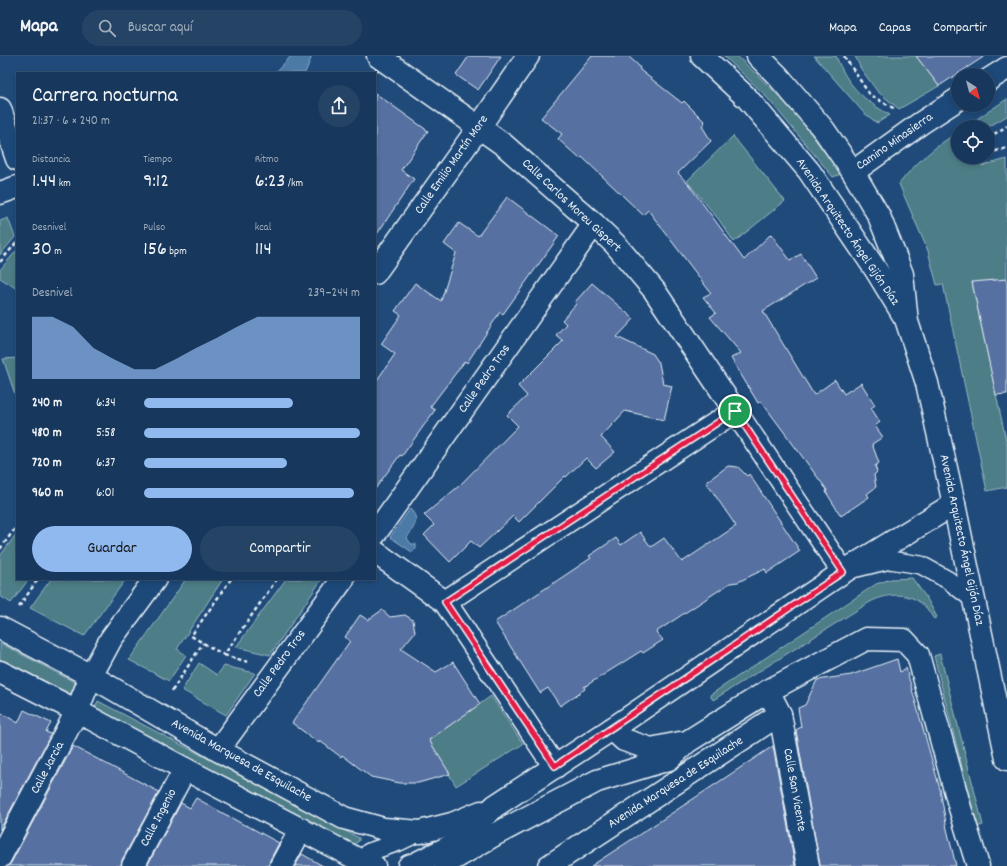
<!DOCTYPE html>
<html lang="es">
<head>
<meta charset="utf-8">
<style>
  :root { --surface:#17385c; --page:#244365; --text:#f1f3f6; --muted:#9eacbb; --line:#365272; --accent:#90b9f0 }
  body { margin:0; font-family:Dekko,sans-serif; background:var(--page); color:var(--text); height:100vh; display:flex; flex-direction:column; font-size:15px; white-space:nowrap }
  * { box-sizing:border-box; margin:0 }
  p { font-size:13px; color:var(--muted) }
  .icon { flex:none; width:22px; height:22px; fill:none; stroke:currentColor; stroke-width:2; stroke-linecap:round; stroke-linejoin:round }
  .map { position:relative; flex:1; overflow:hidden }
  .side { position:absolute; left:16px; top:16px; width:360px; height:508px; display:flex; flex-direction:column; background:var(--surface); border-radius:0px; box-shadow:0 2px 6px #0003,0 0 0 1px var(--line) }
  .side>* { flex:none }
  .needle { width:26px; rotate:144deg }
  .tools { position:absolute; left:951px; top:12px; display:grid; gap:8px }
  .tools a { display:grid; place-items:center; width:44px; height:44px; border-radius:50%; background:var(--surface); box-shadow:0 2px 6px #0003,0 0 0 1px var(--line); font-size:20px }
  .pin { position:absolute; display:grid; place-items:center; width:34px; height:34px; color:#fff; margin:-17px; border:2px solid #fff; border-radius:50%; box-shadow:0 1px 4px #0007 }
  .round { display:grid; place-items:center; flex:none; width:42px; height:42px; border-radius:21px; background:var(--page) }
  .summary { display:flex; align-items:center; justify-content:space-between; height:68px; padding:0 16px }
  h1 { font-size:22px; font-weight:600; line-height:30px }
  .figures { display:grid; grid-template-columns:repeat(3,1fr); gap:6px; height:68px; padding:4px 16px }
  .figures div { display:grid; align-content:center }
  .figures b { font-size:20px; font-weight:600 }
  .figures small { font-size:11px; font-weight:400 }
  .figures p { font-size:11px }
  .chart { height:112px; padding:8px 16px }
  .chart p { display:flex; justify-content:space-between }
  .chart svg { width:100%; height:72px; margin-top:4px; fill:var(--accent); opacity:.7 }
  .action { display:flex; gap:8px; margin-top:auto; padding:8px 16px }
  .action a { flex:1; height:46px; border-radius:24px; background:var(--accent); color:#111; font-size:16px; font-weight:600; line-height:46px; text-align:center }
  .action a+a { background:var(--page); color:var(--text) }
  ul { padding:0 16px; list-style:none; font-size:13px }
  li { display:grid; grid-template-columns:64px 48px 1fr; align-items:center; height:30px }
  li i { height:10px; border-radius:5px; background:var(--accent) }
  header { display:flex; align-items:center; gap:24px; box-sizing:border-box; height:56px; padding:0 20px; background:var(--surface); border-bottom:1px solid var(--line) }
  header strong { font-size:19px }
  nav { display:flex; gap:22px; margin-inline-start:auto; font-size:14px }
  .search { width:280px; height:36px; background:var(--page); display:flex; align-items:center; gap:10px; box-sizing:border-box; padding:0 14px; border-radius:22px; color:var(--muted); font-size:15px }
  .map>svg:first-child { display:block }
  .green { fill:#4d7d87; stroke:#9ab7c0 }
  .water { fill:#4c7aa7; stroke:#8aaac7 }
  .building { fill:#5670a1; stroke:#e8f1f8 }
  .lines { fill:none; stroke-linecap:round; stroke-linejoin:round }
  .lane-casing { stroke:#e8f1f8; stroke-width:20 }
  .street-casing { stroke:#e8f1f8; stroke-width:25 }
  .secondary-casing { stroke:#e8f1f8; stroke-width:25 }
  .path { stroke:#e8f1f8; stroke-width:2.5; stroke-dasharray:4 3; stroke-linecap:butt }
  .lane { stroke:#1f4a7a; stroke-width:17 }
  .street { stroke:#1f4a7a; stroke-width:22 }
  .secondary { stroke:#1f4a7a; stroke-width:22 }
  .route-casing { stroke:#fff; stroke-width:8 }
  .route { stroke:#e11d48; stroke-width:5 }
  .labels { text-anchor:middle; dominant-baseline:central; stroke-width:4; stroke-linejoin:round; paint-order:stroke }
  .street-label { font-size:13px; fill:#e8f1f8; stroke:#1f4a7a }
</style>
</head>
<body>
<header>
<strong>Mapa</strong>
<div class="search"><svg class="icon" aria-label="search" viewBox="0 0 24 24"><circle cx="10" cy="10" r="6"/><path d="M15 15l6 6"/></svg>Buscar aquí</div>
<nav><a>Mapa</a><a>Capas</a><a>Compartir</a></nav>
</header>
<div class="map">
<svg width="1007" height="810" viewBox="0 0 1007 810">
  <rect width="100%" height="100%" fill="#1f4a7a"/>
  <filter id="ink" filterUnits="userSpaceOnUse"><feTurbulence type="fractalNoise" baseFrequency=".025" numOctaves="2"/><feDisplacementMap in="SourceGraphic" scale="8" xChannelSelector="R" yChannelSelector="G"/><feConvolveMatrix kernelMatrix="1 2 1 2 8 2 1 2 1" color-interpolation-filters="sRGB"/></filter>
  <g filter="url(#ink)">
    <g class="green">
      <polygon points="724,0 737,0 770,31 799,62 841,118 833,121 764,38"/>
      <path d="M 814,0 L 836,0 C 847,29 863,44 890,59 L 877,67 L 863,56 Z"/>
      <polygon points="855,0 916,0 939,30 899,53 877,35 861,13"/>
      <polygon points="1007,43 1007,60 988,71 965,71"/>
      <path d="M 958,76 L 958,101 L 978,101 L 982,110 L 1007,103 L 1007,223 L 972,227 L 1007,389 L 1007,431 L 987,435 L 943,228 L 937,229 L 928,195 L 899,128 C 915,107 936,90 958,76 Z"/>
      <polygon points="733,80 785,145 734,186 719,164 687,125"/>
      <polygon points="8,162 15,181 0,199 0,165"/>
      <polygon points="17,194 17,233 0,222 0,214"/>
      <polygon points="17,302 17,344 3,303"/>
      <polygon points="17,477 17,523 29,523 11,547 0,540 0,500"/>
      <path d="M 912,522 L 926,541 L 937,561 L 934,563 C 930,558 927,551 922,548 C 907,535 886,538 870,546 L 713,644 L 710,639 L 876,528 L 891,523 Z"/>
      <polygon points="51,523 78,523 81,525 82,523 126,523 84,580 30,552"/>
      <polygon points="186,523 223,523 177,593 186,599 169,625 129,604"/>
      <polygon points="286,523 322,523 270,599 236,591"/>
      <polygon points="0,587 76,627 69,641 0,604"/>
      <polygon points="940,598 983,769 977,771 934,600"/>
      <polygon points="199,607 217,619 224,610 255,617 226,659 182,634"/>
      <polygon points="491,640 523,688 456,730 429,684"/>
      <polygon points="98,645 359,782 359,785 353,789 94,653"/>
    </g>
    <g class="water">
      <polygon points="291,0 312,0 305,17 275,17"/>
      <path d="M 410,453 C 421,464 414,470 407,482 L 411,488 L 416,488 L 416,492 L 412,496 L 390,481 Z"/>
    </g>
    <g class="building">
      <polygon points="469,0 501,0 478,34 456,19"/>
      <polygon points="592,0 628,0 639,10 640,14 682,47 684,45 705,66 702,70 711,85 678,117 689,129 744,204 771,178 790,204 801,198 816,222 763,255 814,339 835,324 844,338 861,327 875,349 871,352 880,366 875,370 883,381 872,388 879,407 875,410 877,416 874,419 876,431 867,438 869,441 841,460 826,436 827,434 761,345 758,347 731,302 741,297 710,261 716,257 703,241 711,237 648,154 643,159 582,101 580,103 558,83 562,78 541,62"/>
      <polygon points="916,0 985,0 939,30"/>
      <polygon points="375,37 428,75 401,114 414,123 375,181"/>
      <polygon points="507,141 559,180 503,258 500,256 467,307 465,305 430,351 435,354 402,400 400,399 375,433 375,327 395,298 381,288 401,259 395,255 415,227 441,245 456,197 444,188 459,167 478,180"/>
      <polygon points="1007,223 1007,338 996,339 972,226"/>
      <polygon points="592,227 634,263 617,281 653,298 659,307 663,328 672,330 664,364 625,355 601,381 615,396 596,412 586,402 566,421 565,420 519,466 513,460 479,492 471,485 450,506 424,479 434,469 424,459 459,430 518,370 507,359 527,340 518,330 563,285 556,279 566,268 562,264 576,248 575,246"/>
      <polygon points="728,410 738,411 747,420 749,418 800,495 767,517 765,513 738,526 730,527 656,576 663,584 643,597 641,595 584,631 585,633 560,650 548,632 540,637 495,566 591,502 589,500 616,482 621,489 640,476 651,491 664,482 682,506 736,470 706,426"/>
      <polygon points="382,554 390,561 405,559 413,564 415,576 401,593 436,616 453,606 480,648 429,684 450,718 418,727 400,727 371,721 342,699 341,701 320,685 319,687 292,667 350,585 345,581 360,559 368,564"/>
      <polygon points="897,603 900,616 906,612 940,733 947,773 956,810 820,810 796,674 801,671 798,652 805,649 817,624 851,619"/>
      <polygon points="24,654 51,667 46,676 51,678 0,774 0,656 18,667"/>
      <polygon points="73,690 159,736 122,804 121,810 8,810 11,807"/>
      <polygon points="773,690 795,810 591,810 663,763"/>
      <polygon points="196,742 246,770 246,769 279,787 270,804 269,810 147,810 181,747 190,752"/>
      <polygon points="302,798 323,810 295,810"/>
    </g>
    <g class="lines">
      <defs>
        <g id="lane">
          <polyline points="857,512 890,504 921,509 948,524 974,544"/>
          <polyline points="363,806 369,796 399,786 420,776"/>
        </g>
        <g id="street">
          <polyline points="378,0 504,89 594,168 615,188 654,234 843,516"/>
          <polyline points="988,24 1007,12"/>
          <polyline points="0,53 17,103"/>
          <polyline points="853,116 921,67 958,43"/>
          <polyline points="0,137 17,131"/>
          <polyline points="375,217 479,71 528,0"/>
          <polyline points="375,478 594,168"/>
          <polyline points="375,496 445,546 555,711"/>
          <polyline points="445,546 735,355"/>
          <polyline points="0,572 91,620 218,694 344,762 384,773 420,776 452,768 481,756"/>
          <polyline points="0,616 77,655 185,713 363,806 374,810"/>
          <polyline points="612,673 624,684 651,693 680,687"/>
          <polyline points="218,694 343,523"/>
          <polyline points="0,801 77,655 91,620 111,583 155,523"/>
          <polyline points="445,808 494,779 597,725 669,703 687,686 768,635"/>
          <polyline points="133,810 185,713"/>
          <polyline points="281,810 301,773"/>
          <polyline points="409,810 415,808 453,789 495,750 612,673 843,516 954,448"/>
          <polyline points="549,810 780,658"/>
          <polyline points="808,810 780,658 768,635 866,583 904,584 918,599 960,752 978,810"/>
        </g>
        <g id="secondary">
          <polyline points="702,0 747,42 809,115 876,214 904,260"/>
          <polyline points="758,0 778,20 824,74 853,116 879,160 902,218 907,266 927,327 954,448 1007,703"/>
        </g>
      </defs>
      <use href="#lane" class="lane-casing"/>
      <use href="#street" class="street-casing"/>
      <use href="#secondary" class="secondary-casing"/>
      <g class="path">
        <polyline points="844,0 870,39 895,53"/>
        <polyline points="988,82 1007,70"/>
        <polyline points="988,97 1007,92"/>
        <polyline points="0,206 17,186"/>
        <polyline points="0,493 17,470"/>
        <polyline points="231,523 191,580 224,599 277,523"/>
        <polyline points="19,551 38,523"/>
        <polyline points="224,599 248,606"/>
        <polyline points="172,635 203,587"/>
      </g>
      <use href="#lane" class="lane"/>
      <use href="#street" class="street"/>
      <use href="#secondary" class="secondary"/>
    </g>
  </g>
  <g class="lines" filter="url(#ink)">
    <defs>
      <polygon id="route" points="735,355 843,516 555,710 445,546"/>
    </defs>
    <use href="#route" class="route-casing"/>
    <use href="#route" class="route"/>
  </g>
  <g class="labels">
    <g class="street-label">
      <text transform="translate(895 86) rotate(-35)">Camino Minasierra</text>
      <text transform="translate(452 109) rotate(-55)">Calle Emilio Martín More</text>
      <text transform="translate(571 150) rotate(43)">Calle Carlos Moreu Gispert</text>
      <text transform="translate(847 176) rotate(56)">Avenida Arquitecto Ángel Gijón Díaz</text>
      <text transform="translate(485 323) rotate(-55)">Calle Pedro Tros</text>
      <text transform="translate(961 484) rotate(78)">Avenida Arquitecto Ángel Gijón Díaz</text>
      <text transform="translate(280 608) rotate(-54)">Calle Pedro Tros</text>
      <text transform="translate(241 705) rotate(29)">Avenida Marquesa de Esquilache</text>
      <text transform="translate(48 712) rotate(-62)">Calle Jarcia</text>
      <text transform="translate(676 727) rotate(-33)">Avenida Marquesa de Esquilache</text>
      <text transform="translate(794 734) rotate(80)">Calle San Vicente</text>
      <text transform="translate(159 762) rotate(-62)">Calle Ingenio</text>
    </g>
  </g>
</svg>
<div class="tools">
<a><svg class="needle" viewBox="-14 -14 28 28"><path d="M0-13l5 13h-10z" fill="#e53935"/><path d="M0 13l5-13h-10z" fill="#9eacbb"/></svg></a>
<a><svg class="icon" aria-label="locate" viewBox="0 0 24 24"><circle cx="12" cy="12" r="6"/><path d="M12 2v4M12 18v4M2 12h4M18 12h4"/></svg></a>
</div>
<div class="pin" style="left:735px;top:355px;background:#1e9e55"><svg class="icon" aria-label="arrive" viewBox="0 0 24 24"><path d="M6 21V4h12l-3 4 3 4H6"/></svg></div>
<section class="side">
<div class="summary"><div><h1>Carrera nocturna</h1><p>21:37 · 6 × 240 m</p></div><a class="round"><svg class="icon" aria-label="share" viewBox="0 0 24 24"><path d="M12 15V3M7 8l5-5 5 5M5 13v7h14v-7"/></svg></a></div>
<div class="figures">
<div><p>Distancia</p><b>1.44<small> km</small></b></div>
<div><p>Tiempo</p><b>9:12</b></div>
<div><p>Ritmo</p><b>6:23<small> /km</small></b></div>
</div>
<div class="figures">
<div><p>Desnivel</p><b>30<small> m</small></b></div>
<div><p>Pulso</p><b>156<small> bpm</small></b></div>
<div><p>kcal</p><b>114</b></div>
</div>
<div class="chart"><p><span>Desnivel</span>239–244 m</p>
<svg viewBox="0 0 160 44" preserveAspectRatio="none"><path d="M0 44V6L10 6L20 12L30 25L40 32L50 38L60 38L70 32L80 25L90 19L100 12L110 6L120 6L130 6L140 6L150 6L160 6V44z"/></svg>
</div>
<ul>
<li><b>240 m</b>6:34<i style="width:69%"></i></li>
<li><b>480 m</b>5:58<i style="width:100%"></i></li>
<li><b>720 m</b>6:37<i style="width:66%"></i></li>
<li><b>960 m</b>6:01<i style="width:97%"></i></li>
</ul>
<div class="action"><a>Guardar</a><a>Compartir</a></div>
</section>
</div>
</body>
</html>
